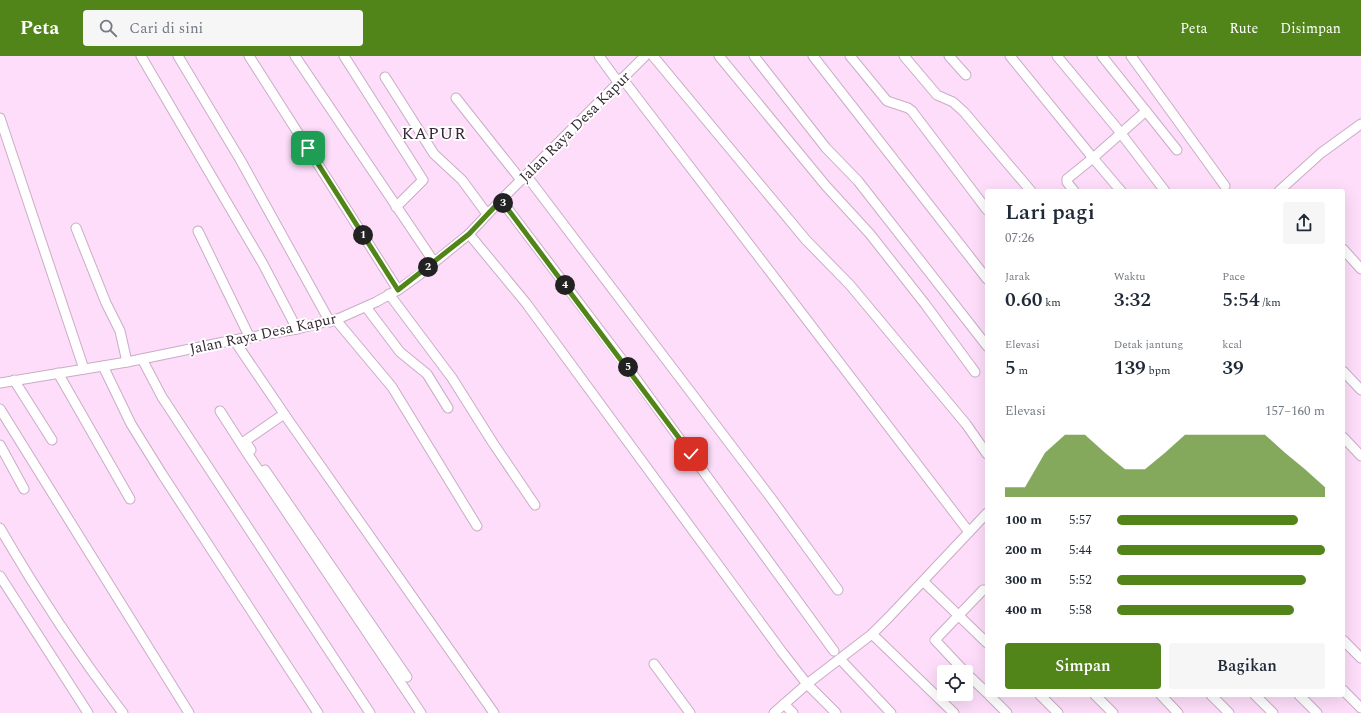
<!DOCTYPE html>
<html lang="id">
<head>
<meta charset="utf-8">
<style>
  :root { --surface:#fff; --page:#f6f6f7; --text:#1f2937; --muted:#747a83; --accent:#51851a }
  body { margin:0; font-family:Spectral,serif; background:var(--page); color:var(--text); height:100vh; display:flex; flex-direction:column; font-size:15px; white-space:nowrap }
  * { box-sizing:border-box; margin:0 }
  p { font-size:13px; color:var(--muted) }
  .icon { flex:none; width:22px; height:22px; fill:none; stroke:currentColor; stroke-width:2; stroke-linecap:round; stroke-linejoin:round }
  .map { position:relative; flex:1; overflow:hidden }
  .details { position:absolute; left:985px; top:133px; width:360px; height:508px; display:flex; flex-direction:column; background:var(--surface); border-radius:4px; box-shadow:0 4px 16px #0002 }
  .details>* { flex:none }
  .controls { position:absolute; left:937px; top:609px; display:grid; gap:8px }
  .controls a { display:grid; place-items:center; width:36px; height:36px; border-radius:4px; background:var(--surface); box-shadow:0 4px 16px #0002; font-size:20px }
  .pin { position:absolute; display:grid; place-items:center; width:34px; height:34px; color:#fff; margin:-17px; border-radius:8px; box-shadow:0 2px 6px #0006 }
  .km { position:absolute; width:20px; height:20px; margin:-10px; border-radius:50%; background:#222; color:#fff; font-size:11px; line-height:20px; text-align:center }
  .round { display:grid; place-items:center; flex:none; width:42px; height:42px; border-radius:4px; background:var(--page) }
  .overview { display:flex; align-items:center; justify-content:space-between; height:68px; padding:0 20px }
  h1 { font-size:22px; font-weight:600; line-height:30px }
  .metrics { display:grid; grid-template-columns:repeat(3,1fr); gap:6px; height:68px; padding:4px 20px }
  .metrics div { display:grid; align-content:center }
  .metrics b { font-size:20px; font-weight:600 }
  .metrics small { font-size:11px; font-weight:400 }
  .metrics p { font-size:11px }
  .chart { height:112px; padding:8px 20px }
  .chart p { display:flex; justify-content:space-between }
  .chart svg { width:100%; height:72px; margin-top:4px; fill:var(--accent); opacity:.7 }
  .primary-button { display:flex; gap:8px; margin-top:auto; padding:8px 20px }
  .primary-button a { flex:1; height:46px; border-radius:4px; background:var(--accent); color:#fff; font-size:16px; font-weight:600; line-height:46px; text-align:center }
  .primary-button a+a { background:var(--page); color:var(--text) }
  ul { padding:0 20px; list-style:none; font-size:13px }
  li { display:grid; grid-template-columns:64px 48px 1fr; align-items:center; height:30px }
  li i { height:10px; border-radius:5px; background:var(--accent) }
  header { display:flex; align-items:center; gap:24px; box-sizing:border-box; height:56px; padding:0 20px; background:var(--accent); color:#fff }
  header strong { font-size:19px }
  nav { display:flex; gap:22px; margin-inline-start:auto; font-size:14px }
  .search { width:280px; height:36px; background:var(--page); display:flex; align-items:center; gap:10px; box-sizing:border-box; padding:0 14px; border-radius:4px; color:var(--muted); font-size:15px }
  .map>svg:first-child { display:block }
  .lines { fill:none; stroke-linecap:round; stroke-linejoin:round }
  .minor-casing { stroke:#caacc6; stroke-width:11 }
  .minor { stroke:#fff; stroke-width:9 }
  .route-casing { stroke:#fff; stroke-width:8 }
  .route { stroke:#51851a; stroke-width:5 }
  .labels { text-anchor:middle; dominant-baseline:central; stroke-width:4; stroke-linejoin:round; paint-order:stroke }
  .street-label { font-size:15px; fill:#352933; stroke:#fff }
  .quarter-label { font-size:17px; letter-spacing:1px; fill:#352933; stroke:#fff }
</style>
</head>
<body>
<header>
<strong>Peta</strong>
<div class="search"><svg class="icon" aria-label="search" viewBox="0 0 24 24"><circle cx="10" cy="10" r="6"/><path d="M15 15l6 6"/></svg>Cari di sini</div>
<nav><a>Peta</a><a>Rute</a><a>Disimpan</a></nav>
</header>
<div class="map">
<svg width="1361" height="657" viewBox="0 0 1361 657">
  <rect width="100%" height="100%" fill="#fdddf9"/>
  <g class="lines">
    <defs>
      <g id="minor">
        <polyline points="141,0 263,208 297,273"/>
        <polyline points="178,0 241,105 330,266"/>
        <polyline points="249,0 398,234"/>
        <polyline points="295,0 434,206"/>
        <polyline points="344,0 423,124 396,151"/>
        <polyline points="599,0 618,26"/>
        <polyline points="653,0 806,184 850,229 966,368 987,398"/>
        <polyline points="719,0 826,130 870,178 925,248 975,316"/>
        <polyline points="754,0 826,92 858,125 987,290"/>
        <polyline points="813,0 987,223"/>
        <polyline points="850,0 887,45 908,52 912,55 987,154"/>
        <polyline points="904,0 937,39 953,46 964,56 1031,135"/>
        <polyline points="949,0 966,19"/>
        <polyline points="1010,0 1093,102 1067,123 1067,126 1074,135"/>
        <polyline points="1057,0 1116,71 1165,135"/>
        <polyline points="1102,0 1177,94"/>
        <polyline points="1131,0 1225,130"/>
        <polyline points="385,21 434,98 462,124 487,158"/>
        <polyline points="622,22 969,476"/>
        <polyline points="456,42 521,124"/>
        <polyline points="0,62 84,313"/>
        <polyline points="526,119 771,442 838,534"/>
        <polyline points="1121,135 1093,102 1146,55"/>
        <polyline points="1279,135 1321,97 1361,68"/>
        <polyline points="501,144 623,305 834,595"/>
        <polyline points="76,172 106,247 120,275 127,306"/>
        <polyline points="198,175 250,282"/>
        <polyline points="469,178 526,247 782,596 807,628 836,657"/>
        <polyline points="1343,193 1361,213"/>
        <polyline points="389,238 452,322 493,387 535,449"/>
        <polyline points="366,251 400,296 427,318 448,352"/>
        <polyline points="336,264 392,331 477,470"/>
        <polyline points="234,284 289,365 494,657"/>
        <polyline points="142,303 162,341 370,657"/>
        <polyline points="103,310 131,368 162,418 318,657"/>
        <polyline points="1343,315 1361,334"/>
        <polyline points="58,317 130,443"/>
        <polyline points="14,324 52,384"/>
        <polyline points="0,327 127,306 234,284 297,273 340,262 376,246 398,234 419,219 469,178 501,144 645,0"/>
        <polyline points="0,353 189,657"/>
        <polyline points="220,355 247,397 421,657"/>
        <polyline points="1343,381 1361,400"/>
        <polyline points="0,389 24,433"/>
        <polyline points="251,394 245,385 284,358"/>
        <polyline points="265,414 407,621"/>
        <path d="M 0,472 C 37,536 78,598 123,657"/>
        <polyline points="0,520 88,657"/>
        <polyline points="924,526 987,587"/>
        <polyline points="872,578 954,657"/>
        <polyline points="1343,584 1361,602"/>
        <polyline points="840,603 891,657"/>
        <polyline points="654,608 690,657"/>
        <polyline points="965,616 935,584 983,534 987,534"/>
        <polyline points="966,617 987,637"/>
        <polyline points="1343,634 1361,652"/>
        <polyline points="989,639 1007,657"/>
        <polyline points="1040,639 1058,657"/>
        <polyline points="1095,639 1113,657"/>
        <polyline points="1161,639 1178,657"/>
        <polyline points="1211,639 1229,657"/>
        <polyline points="1255,639 1273,657"/>
        <polyline points="1299,639 1317,657"/>
        <polyline points="784,648 793,657"/>
        <polyline points="774,657 807,628 872,578 890,560 987,457"/>
      </g>
    </defs>
    <use href="#minor" class="minor-casing"/>
    <use href="#minor" class="minor"/>
  </g>
  <g class="lines">
    <defs>
      <polyline id="route" points="308,92 398,234 469,178 501,144 691,398"/>
    </defs>
    <use href="#route" class="route-casing"/>
    <use href="#route" class="route"/>
  </g>
  <g class="labels">
    <g class="street-label">
      <text transform="translate(575 71) rotate(-45)">Jalan Raya Desa Kapur</text>
      <text transform="translate(263 278) rotate(-12)">Jalan Raya Desa Kapur</text>
    </g>
    <g class="quarter-label">
      <text x="434" y="78">KAPUR</text>
    </g>
  </g>
</svg>
<div class="controls">
<a><svg class="icon" aria-label="locate" viewBox="0 0 24 24"><circle cx="12" cy="12" r="6"/><path d="M12 2v4M12 18v4M2 12h4M18 12h4"/></svg></a>
</div>
<div class="pin" style="left:308px;top:92px;background:#1e9e55"><svg class="icon" aria-label="arrive" viewBox="0 0 24 24"><path d="M6 21V4h12l-3 4 3 4H6"/></svg></div>
<div class="pin" style="left:691px;top:398px;background:#d93025"><svg class="icon" aria-label="check" viewBox="0 0 24 24"><path d="M5 12l5 5 9-10"/></svg></div>
<b class="km" style="left:363px;top:179px">1</b>
<b class="km" style="left:428px;top:211px">2</b>
<b class="km" style="left:503px;top:147px">3</b>
<b class="km" style="left:565px;top:229px">4</b>
<b class="km" style="left:628px;top:311px">5</b>
<section class="details">
<div class="overview"><div><h1>Lari pagi</h1><p>07:26</p></div><a class="round"><svg class="icon" aria-label="share" viewBox="0 0 24 24"><path d="M12 15V3M7 8l5-5 5 5M5 13v7h14v-7"/></svg></a></div>
<div class="metrics">
<div><p>Jarak</p><b>0.60<small> km</small></b></div>
<div><p>Waktu</p><b>3:32</b></div>
<div><p>Pace</p><b>5:54<small> /km</small></b></div>
</div>
<div class="metrics">
<div><p>Elevasi</p><b>5<small> m</small></b></div>
<div><p>Detak jantung</p><b>139<small> bpm</small></b></div>
<div><p>kcal</p><b>39</b></div>
</div>
<div class="chart"><p><span>Elevasi</span>157–160 m</p>
<svg viewBox="0 0 160 44" preserveAspectRatio="none"><path d="M0 44V38L10 38L20 17L30 6L40 6L50 17L60 27L70 27L80 17L90 6L100 6L110 6L120 6L130 6L140 17L150 27L160 38V44z"/></svg>
</div>
<ul>
<li><b>100 m</b>5:57<i style="width:87%"></i></li>
<li><b>200 m</b>5:44<i style="width:100%"></i></li>
<li><b>300 m</b>5:52<i style="width:91%"></i></li>
<li><b>400 m</b>5:58<i style="width:85%"></i></li>
</ul>
<div class="primary-button"><a>Simpan</a><a>Bagikan</a></div>
</section>
</div>
</body>
</html>
